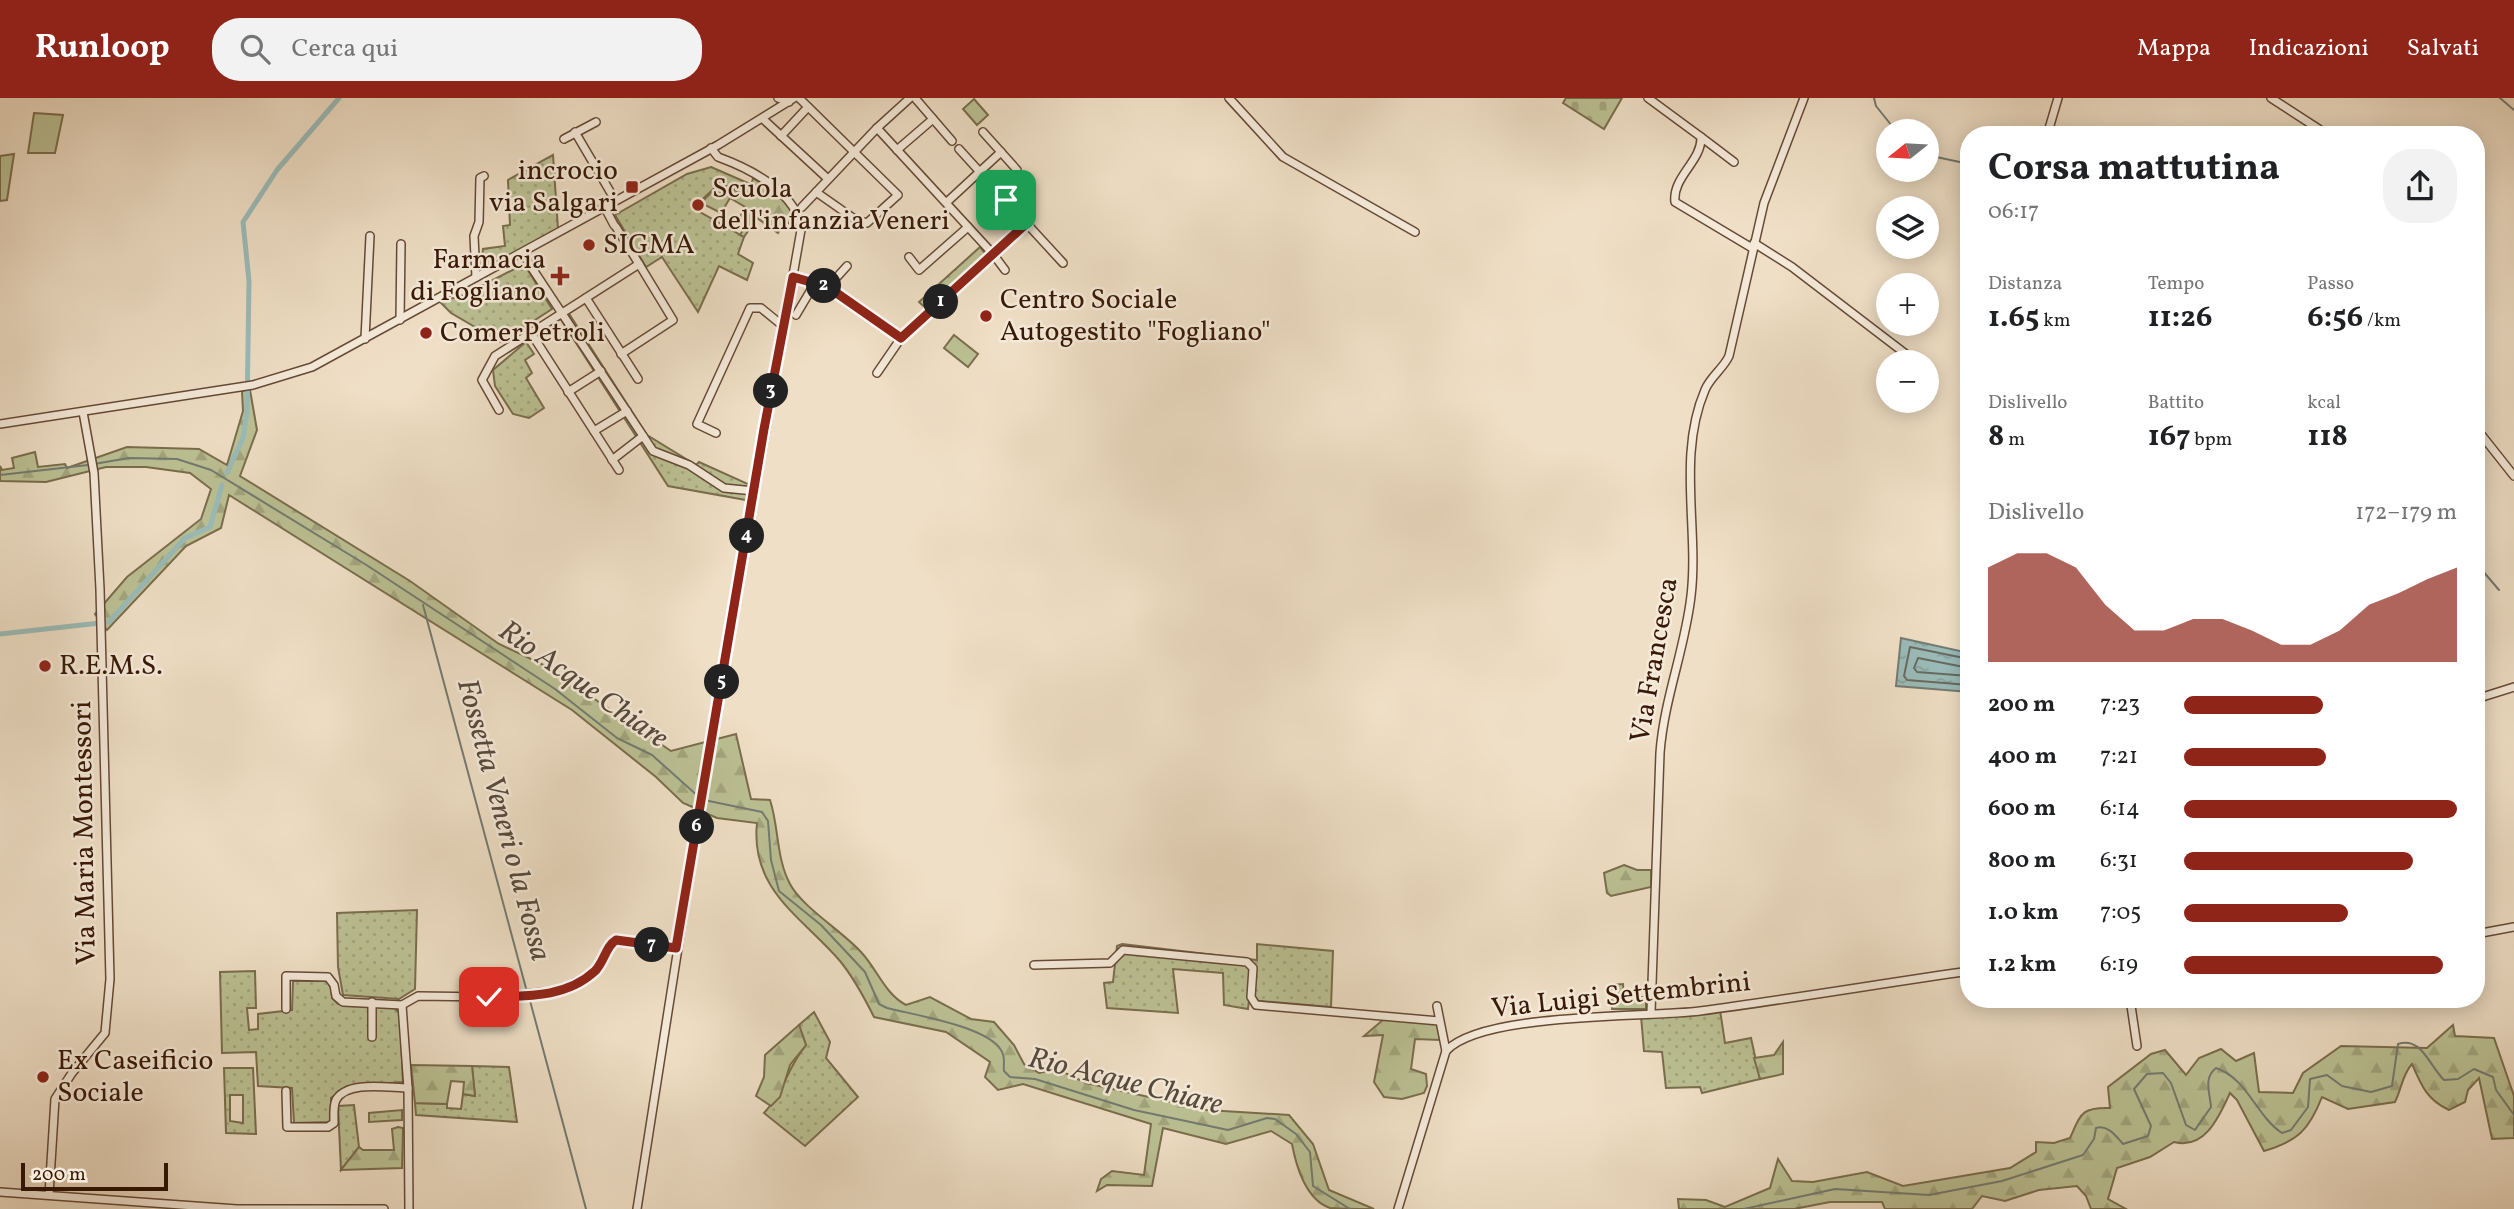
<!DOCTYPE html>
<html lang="it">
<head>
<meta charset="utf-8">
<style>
  :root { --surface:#fff; --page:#f2f2f2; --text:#202124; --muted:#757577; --accent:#8f2418 }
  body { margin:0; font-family:Vollkorn,serif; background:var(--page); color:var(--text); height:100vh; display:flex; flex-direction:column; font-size:26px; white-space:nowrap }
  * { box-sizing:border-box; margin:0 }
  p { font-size:23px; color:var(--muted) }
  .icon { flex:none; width:38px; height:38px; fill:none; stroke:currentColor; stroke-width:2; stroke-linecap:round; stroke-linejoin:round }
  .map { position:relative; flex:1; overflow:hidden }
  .drawer { position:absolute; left:1960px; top:28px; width:525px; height:882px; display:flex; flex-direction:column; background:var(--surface); border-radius:28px; box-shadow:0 4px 18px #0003 }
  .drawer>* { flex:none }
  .needle { width:46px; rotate:252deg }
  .controls { position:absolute; left:1876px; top:21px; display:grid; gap:14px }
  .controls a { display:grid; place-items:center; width:63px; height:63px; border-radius:50%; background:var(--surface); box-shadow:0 4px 18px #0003; font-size:35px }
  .scale { position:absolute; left:21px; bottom:18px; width:147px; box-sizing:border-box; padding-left:7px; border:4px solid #381906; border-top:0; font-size:19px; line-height:24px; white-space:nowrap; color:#381906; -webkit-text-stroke:5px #f5eada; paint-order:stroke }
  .pin { position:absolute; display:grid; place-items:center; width:60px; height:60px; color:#fff; margin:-30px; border-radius:14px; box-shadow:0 4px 10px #0006 }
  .km { position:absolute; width:35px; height:35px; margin:-18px; border-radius:50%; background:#222; color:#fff; font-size:19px; line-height:35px; text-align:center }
  .round { display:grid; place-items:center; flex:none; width:74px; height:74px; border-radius:28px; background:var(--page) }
  .headline { display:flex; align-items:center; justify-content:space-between; height:119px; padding:0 28px }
  h1 { font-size:38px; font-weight:700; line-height:52px }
  .metrics { display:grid; grid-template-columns:repeat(3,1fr); gap:10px; height:119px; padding:7px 28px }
  .metrics div { display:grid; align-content:center }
  .metrics b { font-size:30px; font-weight:700 }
  .metrics small { font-size:19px; font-weight:400 }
  .metrics p { font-size:19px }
  .chart { height:196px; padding:14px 28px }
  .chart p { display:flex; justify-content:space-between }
  .chart svg { width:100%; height:126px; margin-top:7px; fill:var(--accent); opacity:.7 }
  ul { padding:0 28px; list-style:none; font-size:23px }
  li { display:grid; grid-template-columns:112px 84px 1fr; align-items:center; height:52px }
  li i { height:18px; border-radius:9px; background:var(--accent) }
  header { display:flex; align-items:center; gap:42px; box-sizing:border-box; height:98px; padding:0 35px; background:var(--accent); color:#fff }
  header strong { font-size:33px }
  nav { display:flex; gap:38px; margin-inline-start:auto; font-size:24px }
  .search { width:490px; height:63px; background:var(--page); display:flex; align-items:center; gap:18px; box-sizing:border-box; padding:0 24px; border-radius:28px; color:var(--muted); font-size:26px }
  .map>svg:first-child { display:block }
  .grass { fill:url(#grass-dots); stroke:#7a6d4d; stroke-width:2; fill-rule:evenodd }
  .forest { fill:url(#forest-firs); stroke:#7a6d4d; stroke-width:2 }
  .cemetery { fill:url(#cemetery-stones); stroke:#7a6d4d; stroke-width:2 }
  .garden { fill:#bbc194; stroke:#7a6d4d; stroke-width:2 }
  .water { fill:url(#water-ripples); stroke:#737b71; stroke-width:2 }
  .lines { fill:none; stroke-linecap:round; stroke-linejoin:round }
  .shore { stroke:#696a60; stroke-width:2 }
  .stream { stroke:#737b71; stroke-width:2 }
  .canal { stroke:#9abcb9; stroke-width:5 }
  .minor-casing { stroke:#664a36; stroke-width:10 }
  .minor { stroke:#f5eada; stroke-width:7 }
  .route-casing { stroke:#fff; stroke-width:14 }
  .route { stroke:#8f2418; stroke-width:9 }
  .poi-dot { fill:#8f2418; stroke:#f5eada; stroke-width:2.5 }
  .labels { text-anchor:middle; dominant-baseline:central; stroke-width:5; stroke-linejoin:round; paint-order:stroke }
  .poi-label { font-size:28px; fill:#381906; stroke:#f5eada; text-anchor:start }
  .street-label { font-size:28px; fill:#381906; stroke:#f5eada }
  .water-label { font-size:30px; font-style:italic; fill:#554a3c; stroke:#f5eada }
</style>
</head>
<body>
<header>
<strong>Runloop</strong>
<div class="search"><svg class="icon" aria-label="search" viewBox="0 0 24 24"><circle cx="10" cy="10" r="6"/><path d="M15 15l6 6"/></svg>Cerca qui</div>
<nav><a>Mappa</a><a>Indicazioni</a><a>Salvati</a></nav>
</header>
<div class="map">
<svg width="2514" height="1111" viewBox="0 0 2514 1111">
  <defs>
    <pattern id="grass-dots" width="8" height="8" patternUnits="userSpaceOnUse" patternTransform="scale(1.75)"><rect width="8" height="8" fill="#bbc194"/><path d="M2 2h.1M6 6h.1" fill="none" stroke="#a2a57e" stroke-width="1.8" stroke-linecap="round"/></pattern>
    <pattern id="forest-firs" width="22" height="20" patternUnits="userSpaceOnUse" patternTransform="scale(1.75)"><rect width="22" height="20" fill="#bbc194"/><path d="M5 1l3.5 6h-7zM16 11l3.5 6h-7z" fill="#a2a57e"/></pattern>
    <pattern id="cemetery-stones" width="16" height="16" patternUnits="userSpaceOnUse" patternTransform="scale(1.75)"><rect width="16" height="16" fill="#bbc194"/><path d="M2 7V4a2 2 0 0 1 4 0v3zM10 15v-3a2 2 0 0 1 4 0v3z" fill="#a2a57e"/></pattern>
    <pattern id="water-ripples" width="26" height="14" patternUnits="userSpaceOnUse" patternTransform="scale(1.75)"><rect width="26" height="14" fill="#9abcb9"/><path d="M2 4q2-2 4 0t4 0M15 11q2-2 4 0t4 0" fill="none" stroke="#85a19e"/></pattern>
  </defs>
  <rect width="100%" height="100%" fill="#efdfc6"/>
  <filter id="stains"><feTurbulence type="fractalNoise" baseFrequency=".00286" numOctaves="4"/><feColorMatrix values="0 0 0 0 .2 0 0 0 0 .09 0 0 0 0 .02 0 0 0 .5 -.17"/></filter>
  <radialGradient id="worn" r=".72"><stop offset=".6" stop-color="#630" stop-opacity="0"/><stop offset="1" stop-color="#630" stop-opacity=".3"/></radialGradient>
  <g class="grass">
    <polygon points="553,57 558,131 481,173 483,151 505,148 503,128 510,127 508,82"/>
    <polygon points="711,69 750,86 750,93 745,97 720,85 693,110 744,139 738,156 753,165 747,182 719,168 698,214 662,159 646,169 615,117 687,76"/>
    <polygon points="980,149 989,160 930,214 919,204"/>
    <polygon points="524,166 552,211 501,244 451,215 440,204 464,197"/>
    <polygon points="568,214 647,337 696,367 699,364 748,386 746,402 668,388 560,220"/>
    <polygon points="526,244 534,256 525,262 532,275 526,280 544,310 529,320 513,316 495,288 493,272"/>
    <polygon points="417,812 415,891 399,901 343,897 338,869 337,815"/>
    <polygon points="1122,846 1257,862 1257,846 1333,853 1331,909 1249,902 1248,911 1224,907 1223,875 1173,871 1178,915 1107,910 1104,885 1113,884 1117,848"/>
    <polygon points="255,873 256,910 247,910 249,932 258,931 258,916 292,912 293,883 328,883 331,886 332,900 338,906 390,907 400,915 403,984 347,988 331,1000 331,1024 294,1025 292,990 258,988 256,954 222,955 220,874"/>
    <polygon points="1720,912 1725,945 1751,940 1760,981 1702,995 1700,989 1666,990 1662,954 1644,953 1641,918"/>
    <path d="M 814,914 L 830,944 L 826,960 L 858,999 L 805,1048 L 764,1015 C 786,992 786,971 806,947 L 799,927 Z"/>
    <polygon points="472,968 509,969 517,1024 416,1017 415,1005 447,1006 447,1010 461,1011 463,996 475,998"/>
    <path d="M 224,970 L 253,970 L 256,1036 L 226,1035 ZM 230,997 L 243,997 L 243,1025 L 230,1023 Z"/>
    <polygon points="354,1007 359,1049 341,1072 338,1008"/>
    <polygon points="402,1012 402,1022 369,1024 369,1015"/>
  </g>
  <g class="forest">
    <polygon points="753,80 786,101 795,115 790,126 784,123 778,135 757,120 744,139 740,137 747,125 739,121 745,109 730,100 721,115 701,105 720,85 745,97 750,93"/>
    <path d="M 250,292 L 257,332 L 240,378 L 410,483 L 499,546 L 546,568 L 671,653 L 736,636 L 751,701 L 770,702 C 779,729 776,760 790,786 C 802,809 842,833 861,854 C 877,871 885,896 906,907 L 930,899 L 971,921 L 994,924 L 1014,947 L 1024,966 L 1039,975 L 1057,971 L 1086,985 L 1207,1012 L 1289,1017 L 1313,1046 L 1329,1092 L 1374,1111 C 1361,1111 1342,1111 1330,1110 C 1306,1102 1296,1068 1292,1046 L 1271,1033 L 1226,1046 L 1163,1030 L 1152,1088 L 1107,1087 L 1097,1093 L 1101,1081 L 1112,1073 L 1144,1077 L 1151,1026 L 1023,986 L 998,992 L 985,979 L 990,964 L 946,934 L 874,919 C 864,899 854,880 840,863 C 802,819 750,792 757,725 L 717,720 L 703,714 L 710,664 L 703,665 L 695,710 L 683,705 L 656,679 L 572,612 L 229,397 L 221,430 L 186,448 L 107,532 L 95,516 L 127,479 L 201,421 L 211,391 L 190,375 L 146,369 L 106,369 L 46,384 L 0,383 L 0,368 L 2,372 L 14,370 L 12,360 L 35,354 L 38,369 L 65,366 L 67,370 L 127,349 L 199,351 L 227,367 L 243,313 L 242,293 Z"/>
    <polygon points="1624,767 1637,772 1651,772 1651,789 1611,798 1607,795 1604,775"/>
    <polygon points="1623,886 1624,899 1646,899 1646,911 1612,911 1611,887"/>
    <polygon points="1384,921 1437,925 1440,942 1415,941 1411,971 1426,976 1427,988 1424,995 1402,1001 1384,999 1374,984 1383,937 1364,938"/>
    <polygon points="799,927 806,947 790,967 780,999 771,1008 756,998 764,979 765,957"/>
    <path d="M 2453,927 L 2455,938 L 2494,940 L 2514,998 L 2514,1040 L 2492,1041 L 2479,980 L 2468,992 L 2465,1004 L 2449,1012 C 2427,1002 2421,987 2412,966 C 2402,977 2402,990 2395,1004 L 2348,1011 L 2322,999 C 2309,1032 2298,1043 2264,1053 L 2237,1002 L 2230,995 C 2219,1019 2205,1052 2174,1044 L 2150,1059 L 2117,1070 L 2108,1101 L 2126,1111 L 2091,1111 L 2086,1098 L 2077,1088 L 2039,1092 L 2005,1103 L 1982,1098 L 1972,1111 L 1885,1111 L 1882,1104 L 1830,1104 L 1794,1111 L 1679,1111 L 1678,1101 L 1706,1102 L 1725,1109 L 1770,1090 L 1778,1061 L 1792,1083 L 1813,1084 L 1867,1074 L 1903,1088 L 2010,1070 L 2036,1054 L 2036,1044 L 2054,1045 L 2070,1040 C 2081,1016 2081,1009 2110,1010 L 2108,989 L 2151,956 L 2165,952 L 2186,977 L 2199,960 L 2221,951 L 2236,963 L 2254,955 L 2259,994 L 2293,995 L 2303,975 L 2341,948 L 2427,950 Z"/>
    <polygon points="1783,944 1783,976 1760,981 1754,960 1774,957"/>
    <polygon points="411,967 472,968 475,998 463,996 464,984 451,983 447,1006 415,1005"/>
    <polygon points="398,1029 403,1030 402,1070 341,1072 359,1049 363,1052 394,1052 392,1031"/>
  </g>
  <polygon class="cemetery" points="1566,0 1622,0 1604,31 1563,5"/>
  <g class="garden">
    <polygon points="974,1 988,17 977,27 963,11"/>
    <polygon points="34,15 63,17 55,55 28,55"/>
    <polygon points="14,56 7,102 0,103 0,58"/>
    <polygon points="954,237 978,256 968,269 944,250"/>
  </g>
  <polygon class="water" points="1901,540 1969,555 1969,594 1896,588"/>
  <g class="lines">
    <g class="shore">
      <polyline points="1969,561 1910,549 1904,578 1907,582 1969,587"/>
      <polyline points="1969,570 1918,560 1914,570 1917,574 1969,578"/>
    </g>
    <g class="stream">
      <polyline points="1874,0 1876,8 1896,33"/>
      <polyline points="2500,0 2514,12"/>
      <polyline points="1927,57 1969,66"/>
      <polyline points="94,366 129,360 177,361 211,372 368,468 555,591 617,640 652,657 699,699"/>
      <polyline points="0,377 88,367"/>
      <polyline points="2476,465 2499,492"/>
      <polyline points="423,507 527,894"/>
      <path d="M 704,702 L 762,714 L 768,723 L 771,762 L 779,793 L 821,827 L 865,874 L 879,906 L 887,910 C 914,917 986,928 1001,952 C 1006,960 1003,965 1004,973 L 1010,979 L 1035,981 L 1134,1012 L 1228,1032 L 1267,1020 L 1275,1021 L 1296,1036 L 1310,1054 L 1313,1088 L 1350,1111"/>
      <polyline points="529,899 586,1111"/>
      <path d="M 1744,1111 L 1835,1091 L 1929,1097 L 2002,1083 L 2083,1057 L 2094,1041 L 2096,1030 C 2107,1026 2116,1038 2123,1046 L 2148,1038 L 2151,1028 L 2134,991 L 2147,976 L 2163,975 L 2171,985 L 2186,1027 L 2195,1032 L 2211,1009 C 2210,995 2203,980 2216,970 C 2247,980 2257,1019 2282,1035 L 2291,1032 L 2308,1009 L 2310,981 L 2327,977 L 2342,988 L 2371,994 L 2392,988 L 2398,946 C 2421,938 2429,967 2444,982 L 2458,981 L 2474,971 L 2493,979 L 2496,992 L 2514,1017"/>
    </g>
    <g class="canal">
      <polyline points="227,375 243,340 247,314 249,183 243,124 277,72 339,0"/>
      <polyline points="0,536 109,524 185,440 210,429 222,387"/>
    </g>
    <defs>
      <g id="minor">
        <polyline points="778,0 789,4"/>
        <polyline points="799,0 898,97 867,125 856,122 816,94"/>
        <polyline points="915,0 952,43"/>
        <polyline points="1229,0 1283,59 1415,134"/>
        <path d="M 1648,0 L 1701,39 C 1702,63 1672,79 1675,104 L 1752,150"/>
        <polyline points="2271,0 2328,37"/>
        <polyline points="763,21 828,81"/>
        <polyline points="877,30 993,156 1027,125"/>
        <polyline points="575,34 615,102"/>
        <polyline points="983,34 1017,72"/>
        <polyline points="2048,34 2058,0"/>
        <polyline points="781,38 808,9"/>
        <polyline points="1701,39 1734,64"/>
        <polyline points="564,41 596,24"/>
        <polyline points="959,51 999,95"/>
        <polyline points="897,52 933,21"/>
        <polyline points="1005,102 1063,165"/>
        <polyline points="947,104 1001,54"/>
        <polyline points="604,108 614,127"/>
        <polyline points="802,109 877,30 910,0"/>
        <polyline points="616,129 639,166"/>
        <polyline points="1754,145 1792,169 1915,263"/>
        <polyline points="522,155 653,353 689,367 724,390 754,393"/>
        <polyline points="909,159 919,172 968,129"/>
        <polyline points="476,179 474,138 479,124 480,80 484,78"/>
        <polyline points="793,179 828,189 901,240 993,156 1005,172"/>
        <polyline points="828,189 847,168"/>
        <polyline points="586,200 638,281"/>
        <polyline points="796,217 815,185"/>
        <polyline points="400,222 401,146"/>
        <polyline points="531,235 619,372"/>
        <polyline points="365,241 370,138"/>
        <polyline points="877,275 901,240"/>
        <polyline points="568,294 601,273"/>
        <polyline points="499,312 482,282 495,258 639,166 673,222 621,256"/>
        <polyline points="0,326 253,287 312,269 718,47 794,0"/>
        <polyline points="2476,330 2514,378"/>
        <polyline points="594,333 627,313"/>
        <polyline points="716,335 697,326 750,210 761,210 783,228"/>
        <polyline points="612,362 643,338"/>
        <polyline points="2476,601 2514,589"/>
        <polyline points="2476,836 2514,829"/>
        <polyline points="1034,867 1110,865 1123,852 1247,864 1253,870 1251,899 1256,907 1439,923"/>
        <polyline points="2130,901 2137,948"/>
        <polyline points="1437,908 1446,953"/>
        <polyline points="286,911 286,878 328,879 334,887 336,898 343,904 402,907"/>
        <path d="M 1651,915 L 1660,655 C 1664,601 1685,551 1691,498 C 1699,431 1677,357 1705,292 C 1710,279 1723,271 1729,258 L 1764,105 L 1804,0"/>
        <polyline points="372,939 372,904"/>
        <path d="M 286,993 L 287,1029 L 328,1029 L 334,1025 C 334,1018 333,1008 336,1002 C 347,982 389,990 408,990"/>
        <polyline points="0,1094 237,1111 384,1111"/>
        <polyline points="49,1097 55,1001 72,975 105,935 110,881 100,491 94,375 83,314"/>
        <polyline points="409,1111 408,990 402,907 418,898 489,899 558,893 590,877 603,864 610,846 616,842 676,850"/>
        <path d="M 637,1111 L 708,659 L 801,132 C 798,95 751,71 718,59 L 711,50"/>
        <path d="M 1398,1111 L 1446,953 C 1482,914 1645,920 1700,913 C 1790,901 1879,886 1969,873"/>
      </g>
    </defs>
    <use href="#minor" class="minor-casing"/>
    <use href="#minor" class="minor"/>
  </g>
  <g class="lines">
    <defs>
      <path id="route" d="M 489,899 C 526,898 566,900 595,873 C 604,864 606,848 616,842 L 676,850 L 764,331 L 793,179 L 828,189 L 901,240 L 1027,125 L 1006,102"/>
    </defs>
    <use href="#route" class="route-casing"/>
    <use href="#route" class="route"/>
  </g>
  <g class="poi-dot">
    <rect x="625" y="82" width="14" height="14" rx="3.5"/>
    <circle cx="698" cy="107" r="7"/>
    <circle cx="589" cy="147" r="7"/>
    <path d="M556.5 167.5h7v7h7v7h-7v7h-7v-7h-7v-7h7z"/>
    <circle cx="986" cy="218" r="7"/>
    <circle cx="426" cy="235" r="7"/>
    <circle cx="45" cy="568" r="7"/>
    <circle cx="43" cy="979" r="7"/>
  </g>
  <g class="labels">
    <g class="poi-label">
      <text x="618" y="73" text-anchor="end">incrocio<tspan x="618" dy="32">via Salgari</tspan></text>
      <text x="712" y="91">Scuola<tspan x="712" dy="32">dell'infanzia Veneri</tspan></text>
      <text x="603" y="147">SIGMA</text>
      <text x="546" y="162" text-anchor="end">Farmacia<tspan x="546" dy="32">di Fogliano</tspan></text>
      <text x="1000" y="202">Centro Sociale<tspan x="1000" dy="32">Autogestito "Fogliano"</tspan></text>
      <text x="440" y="235">ComerPetroli</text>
      <text x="59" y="568">R.E.M.S.</text>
      <text x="57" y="963">Ex Caseificio<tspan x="57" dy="32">Sociale</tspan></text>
    </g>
    <g class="street-label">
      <text transform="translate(1655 562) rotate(-80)">Via Francesca</text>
      <text transform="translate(85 735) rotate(-91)">Via Maria Montessori</text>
      <text transform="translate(1621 898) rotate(-6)">Via Luigi Settembrini</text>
    </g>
    <g class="water-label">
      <text transform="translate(583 587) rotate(35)">Rio Acque Chiare</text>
      <text transform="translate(503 722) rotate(75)">Fossetta Veneri o la Fossa</text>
      <text transform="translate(1125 984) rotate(14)">Rio Acque Chiare</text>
    </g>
  </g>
  <rect width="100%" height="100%" filter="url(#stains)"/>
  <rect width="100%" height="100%" fill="url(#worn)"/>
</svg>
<div class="controls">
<a><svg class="needle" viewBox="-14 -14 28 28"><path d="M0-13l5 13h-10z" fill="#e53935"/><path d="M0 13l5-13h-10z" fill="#757577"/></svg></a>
<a><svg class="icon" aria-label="layers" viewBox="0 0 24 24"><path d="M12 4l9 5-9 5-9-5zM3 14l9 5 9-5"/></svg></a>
<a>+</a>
<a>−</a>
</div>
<div class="scale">200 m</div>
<div class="pin" style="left:1006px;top:102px;background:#1e9e55"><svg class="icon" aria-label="arrive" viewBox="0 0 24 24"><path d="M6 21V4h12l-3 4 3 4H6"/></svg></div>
<div class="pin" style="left:489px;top:899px;background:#d93025"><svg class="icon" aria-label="check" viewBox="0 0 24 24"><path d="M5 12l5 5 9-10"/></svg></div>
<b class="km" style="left:941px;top:204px">1</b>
<b class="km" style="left:824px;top:188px">2</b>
<b class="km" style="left:771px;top:293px">3</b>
<b class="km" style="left:747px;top:438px">4</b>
<b class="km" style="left:722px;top:584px">5</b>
<b class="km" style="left:697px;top:729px">6</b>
<b class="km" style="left:652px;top:847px">7</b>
<section class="drawer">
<div class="headline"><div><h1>Corsa mattutina</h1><p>06:17</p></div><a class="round"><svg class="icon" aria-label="share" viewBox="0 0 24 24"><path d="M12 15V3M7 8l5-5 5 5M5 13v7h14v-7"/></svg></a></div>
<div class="metrics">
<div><p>Distanza</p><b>1.65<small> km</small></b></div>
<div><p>Tempo</p><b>11:26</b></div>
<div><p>Passo</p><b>6:56<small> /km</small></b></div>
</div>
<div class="metrics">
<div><p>Dislivello</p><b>8<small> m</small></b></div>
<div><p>Battito</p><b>167<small> bpm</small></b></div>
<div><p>kcal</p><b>118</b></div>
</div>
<div class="chart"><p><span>Dislivello</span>172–179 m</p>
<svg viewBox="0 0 160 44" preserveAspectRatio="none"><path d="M0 44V11L10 6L20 6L30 11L40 24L50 33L60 33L70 29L80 29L90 33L100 38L110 38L120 33L130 24L140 20L150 15L160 11V44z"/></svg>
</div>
<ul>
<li><b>200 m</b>7:23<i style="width:51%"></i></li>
<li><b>400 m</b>7:21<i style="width:52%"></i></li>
<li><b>600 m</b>6:14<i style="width:100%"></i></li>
<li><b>800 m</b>6:31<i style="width:84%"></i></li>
<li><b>1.0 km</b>7:05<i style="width:60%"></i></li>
<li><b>1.2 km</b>6:19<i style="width:95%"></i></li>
</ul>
</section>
</div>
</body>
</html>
